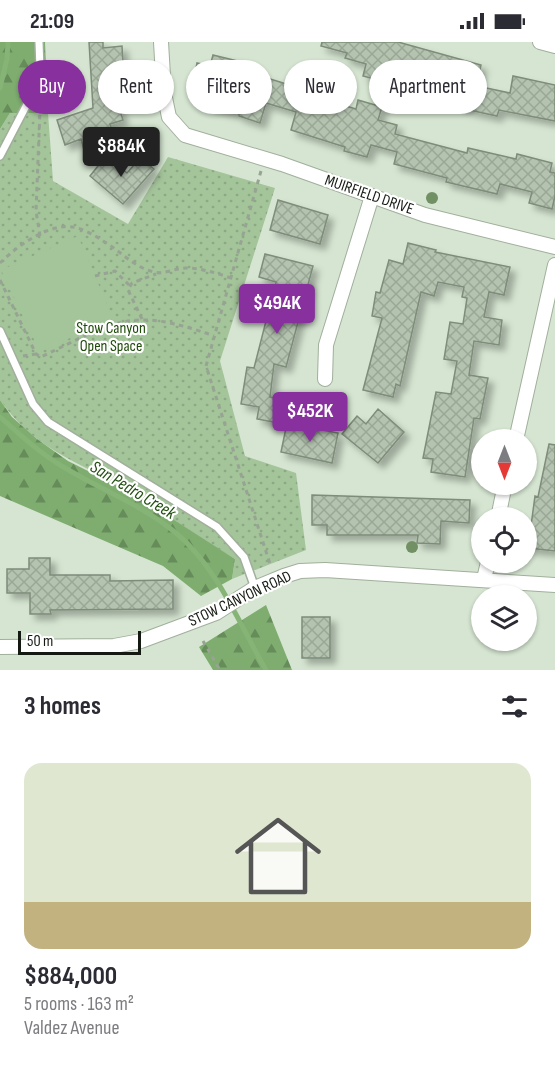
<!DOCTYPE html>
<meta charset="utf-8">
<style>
body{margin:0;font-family:"Sofia Sans Condensed",sans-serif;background:#f7f7f7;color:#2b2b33;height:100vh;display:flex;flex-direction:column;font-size:22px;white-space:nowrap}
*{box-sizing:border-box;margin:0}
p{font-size:20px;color:#7c7c81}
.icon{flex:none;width:33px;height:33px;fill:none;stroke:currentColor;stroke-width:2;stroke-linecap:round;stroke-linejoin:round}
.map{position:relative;height:628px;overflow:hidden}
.sheet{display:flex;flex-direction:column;background:#fff;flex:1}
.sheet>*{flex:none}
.guide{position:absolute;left:18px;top:18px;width:519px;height:54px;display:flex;gap:12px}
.needle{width:39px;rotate:180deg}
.controls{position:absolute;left:471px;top:387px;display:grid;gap:12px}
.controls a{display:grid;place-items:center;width:66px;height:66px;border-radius:50%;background:#fff;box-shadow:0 2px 4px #0004;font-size:30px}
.scale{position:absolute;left:18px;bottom:15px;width:123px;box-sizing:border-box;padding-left:6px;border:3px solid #141912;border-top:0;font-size:16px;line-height:21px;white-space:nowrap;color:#141912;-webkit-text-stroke:4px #fff;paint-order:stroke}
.price{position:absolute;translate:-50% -51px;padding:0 14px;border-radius:6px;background:#87309e;color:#fff;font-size:20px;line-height:39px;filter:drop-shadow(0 2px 3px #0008)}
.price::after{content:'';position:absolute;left:50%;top:36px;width:18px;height:14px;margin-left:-9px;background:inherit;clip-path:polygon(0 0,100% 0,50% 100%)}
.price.on{background:#222;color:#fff}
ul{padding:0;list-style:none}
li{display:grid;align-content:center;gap:12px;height:318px;padding:0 24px}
li span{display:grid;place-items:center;height:186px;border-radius:18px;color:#555}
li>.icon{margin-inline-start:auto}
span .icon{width:108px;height:108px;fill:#fffc;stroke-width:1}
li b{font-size:26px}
h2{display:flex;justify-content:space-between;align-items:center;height:72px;padding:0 24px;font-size:26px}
.tag{padding:0 21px;border-radius:27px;background:#fff;box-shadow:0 2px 4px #0004;font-size:21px;line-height:54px}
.tag.on{background:#87309e;color:#fff}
.status{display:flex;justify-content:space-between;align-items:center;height:42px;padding:0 30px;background:#fff;direction:ltr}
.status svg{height:16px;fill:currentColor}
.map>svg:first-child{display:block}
</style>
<div class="status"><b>21:09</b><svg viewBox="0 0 49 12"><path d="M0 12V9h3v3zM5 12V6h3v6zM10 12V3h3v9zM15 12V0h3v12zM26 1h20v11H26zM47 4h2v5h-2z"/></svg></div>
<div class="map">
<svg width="555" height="628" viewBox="0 0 555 628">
<defs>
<pattern id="green-dots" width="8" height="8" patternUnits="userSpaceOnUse" patternTransform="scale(1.5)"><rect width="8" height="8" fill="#a4c49a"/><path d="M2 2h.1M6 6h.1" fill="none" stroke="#8ca884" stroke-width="1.8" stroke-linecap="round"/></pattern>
<pattern id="forest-firs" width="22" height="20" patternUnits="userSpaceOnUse" patternTransform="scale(1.5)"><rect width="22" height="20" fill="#7ead6f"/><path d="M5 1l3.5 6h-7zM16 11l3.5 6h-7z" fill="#668c5a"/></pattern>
<pattern id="building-cross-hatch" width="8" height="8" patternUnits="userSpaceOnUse" patternTransform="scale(1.5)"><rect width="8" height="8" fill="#b4c3b0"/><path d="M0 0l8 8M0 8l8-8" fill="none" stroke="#9aa796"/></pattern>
<filter id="shadow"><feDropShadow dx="5.5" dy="5.5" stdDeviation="3" flood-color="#0004"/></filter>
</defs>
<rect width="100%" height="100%" fill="#d5e5d1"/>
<path fill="url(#green-dots)" d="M10,71H48L53,139L128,182L168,115L275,146L220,319L245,414L296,431L306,508L232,537L235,517C200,496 168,474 134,452C83,420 38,412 0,358V87Z"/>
<path fill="url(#forest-firs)" d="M0,0H45L48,71H10L0,87Z
M0,358L12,375L37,397L68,419L132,451L235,517L232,537L201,554L163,524L0,454Z
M266,563L292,628H213L199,605Z"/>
<path fill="#a4c49a" d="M78,194L113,276L40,310L1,228Z"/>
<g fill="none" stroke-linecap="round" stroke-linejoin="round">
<path stroke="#85b476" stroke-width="5" d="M0,46L7,17L8,0
M0,375C20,393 41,412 65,426C102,448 142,463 176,491C218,526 239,582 266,628"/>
</g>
<path fill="url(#building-cross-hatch)" stroke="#7e8c7a" stroke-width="1.5" filter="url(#shadow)" d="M89,0H103V6L122,4L125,52L115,53L123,78L110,82L117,102L85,112L81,97L65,103L57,78L93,66Z
M322,0H398L481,23L477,44L510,51L513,34L555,43V79L499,68L497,74L460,66L461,62L448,58L450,48L389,31L386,40L363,34L366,22L345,16L347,11L321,4Z
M213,13L242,20L241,28L293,44L292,48L356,67L358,58L382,65L378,78L397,83L395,92L467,111L468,106L516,117L517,112L552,121L550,130L555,131V154L552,167L529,161L532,150L500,142L497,152L446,140L447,136L394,122L397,110L371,103L367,115L344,109L345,105L291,88L296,70L266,61L260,81L239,74V72L208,64L212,50L192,46L197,21L210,24Z
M106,114L127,131L140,116L154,127L123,162L90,134Z
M278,158L328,173L320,202L270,188Z
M408,201L436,208L435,210L510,225L504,253L489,250L484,275L502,278L499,303L474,299L469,333L488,336L480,377L474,376L465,435L431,430L433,417L423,416L436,350L451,352L457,319L444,317L450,280L463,282L467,256L462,255L464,245L438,240L434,254L421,250L400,344L396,342L393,355L363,348L382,276L372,274L376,250L380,251L389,218L403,222Z
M265,212L313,224L286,325L274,322L270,355L288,357L284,382L257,377L259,365L241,362L247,325L254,326L276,240L259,235Z
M378,367L404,390L378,421L342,392L357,374L366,382Z
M287,381L338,391L332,421L281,410Z
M549,402L555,403V509L528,506L535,454L538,455Z
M312,453L470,458L469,481L441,479L440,502L417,501L418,493H327V483H312Z
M29,516H50V533H110V539L173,538V567L50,568L51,572H30V551H7V527H29Z
M302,575H330V616H302Z"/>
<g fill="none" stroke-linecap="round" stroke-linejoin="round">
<defs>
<path id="lane" d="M0,114L26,64L41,54L39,0
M0,289L33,362L48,380L217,485L244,515L255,546"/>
<path id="street" d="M161,0L164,51L169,75L185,93L282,122L425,173L555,205
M540,0L555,4
M325,337L326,303L372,154
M516,398L555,223
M498,476L505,442
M484,537L488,520
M0,605L114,604L141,599L216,571L255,546L284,534L300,529L325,528L555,543"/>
</defs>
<use href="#lane" stroke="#a1af9c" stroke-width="10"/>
<use href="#street" stroke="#a1af9c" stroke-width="16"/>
<path stroke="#97a393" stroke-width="3" stroke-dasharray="4.5 4.5" stroke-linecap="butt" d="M261,129L206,324L271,525
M40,194L36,169L40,68
M0,221C16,205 48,181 73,185C82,186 96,194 103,199C121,209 133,225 154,230C164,233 175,226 186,226C201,226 216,231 231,236
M95,234L115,229L130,244
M0,238L36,312L41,315C116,279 131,264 214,294
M142,277L128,248L132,241L156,232
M23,314L36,312
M203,599L220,628"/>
<use href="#lane" stroke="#fff" stroke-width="7"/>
<use href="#street" stroke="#fff" stroke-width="14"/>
</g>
<g fill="#719164">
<circle cx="432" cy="156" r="6"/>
<circle cx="412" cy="505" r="6"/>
</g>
<g text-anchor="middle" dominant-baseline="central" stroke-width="4.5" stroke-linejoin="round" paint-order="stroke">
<g font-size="16" fill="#141912" stroke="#fff">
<text transform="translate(369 153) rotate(19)">MUIRFIELD DRIVE</text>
<text transform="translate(240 557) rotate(-25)">STOW CANYON ROAD</text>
</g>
<g font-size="16" fill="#1f4c0b" stroke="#fff">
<text x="111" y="286">Stow Canyon<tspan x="111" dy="18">Open Space</tspan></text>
</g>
<g font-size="18" font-style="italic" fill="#235011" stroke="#fff">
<text transform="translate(133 448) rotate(31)">San Pedro Creek</text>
</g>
</g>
</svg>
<div class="controls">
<a><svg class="needle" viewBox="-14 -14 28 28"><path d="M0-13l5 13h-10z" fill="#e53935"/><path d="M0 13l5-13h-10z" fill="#7c7c81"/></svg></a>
<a><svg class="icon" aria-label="locate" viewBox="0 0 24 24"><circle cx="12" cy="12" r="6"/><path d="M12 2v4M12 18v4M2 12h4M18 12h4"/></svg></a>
<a><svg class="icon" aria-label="layers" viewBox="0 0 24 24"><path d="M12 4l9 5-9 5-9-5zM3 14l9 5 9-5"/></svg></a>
</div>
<div class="scale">50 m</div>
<b class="price on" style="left:121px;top:136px">$884K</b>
<b class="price" style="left:277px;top:293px">$494K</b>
<b class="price" style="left:310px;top:401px">$452K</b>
<div class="guide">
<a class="tag on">Buy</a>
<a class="tag">Rent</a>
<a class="tag">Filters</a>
<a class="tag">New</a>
<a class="tag">Apartment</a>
</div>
</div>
<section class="sheet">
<h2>3 homes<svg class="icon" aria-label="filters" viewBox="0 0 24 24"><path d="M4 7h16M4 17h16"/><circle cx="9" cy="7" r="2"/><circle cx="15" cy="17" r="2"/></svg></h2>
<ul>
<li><span style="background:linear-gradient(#dfe7d0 75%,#c2b280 0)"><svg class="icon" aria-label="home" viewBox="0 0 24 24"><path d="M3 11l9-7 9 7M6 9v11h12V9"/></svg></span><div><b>$884,000</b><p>5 rooms · 163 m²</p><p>Valdez Avenue</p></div></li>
</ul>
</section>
